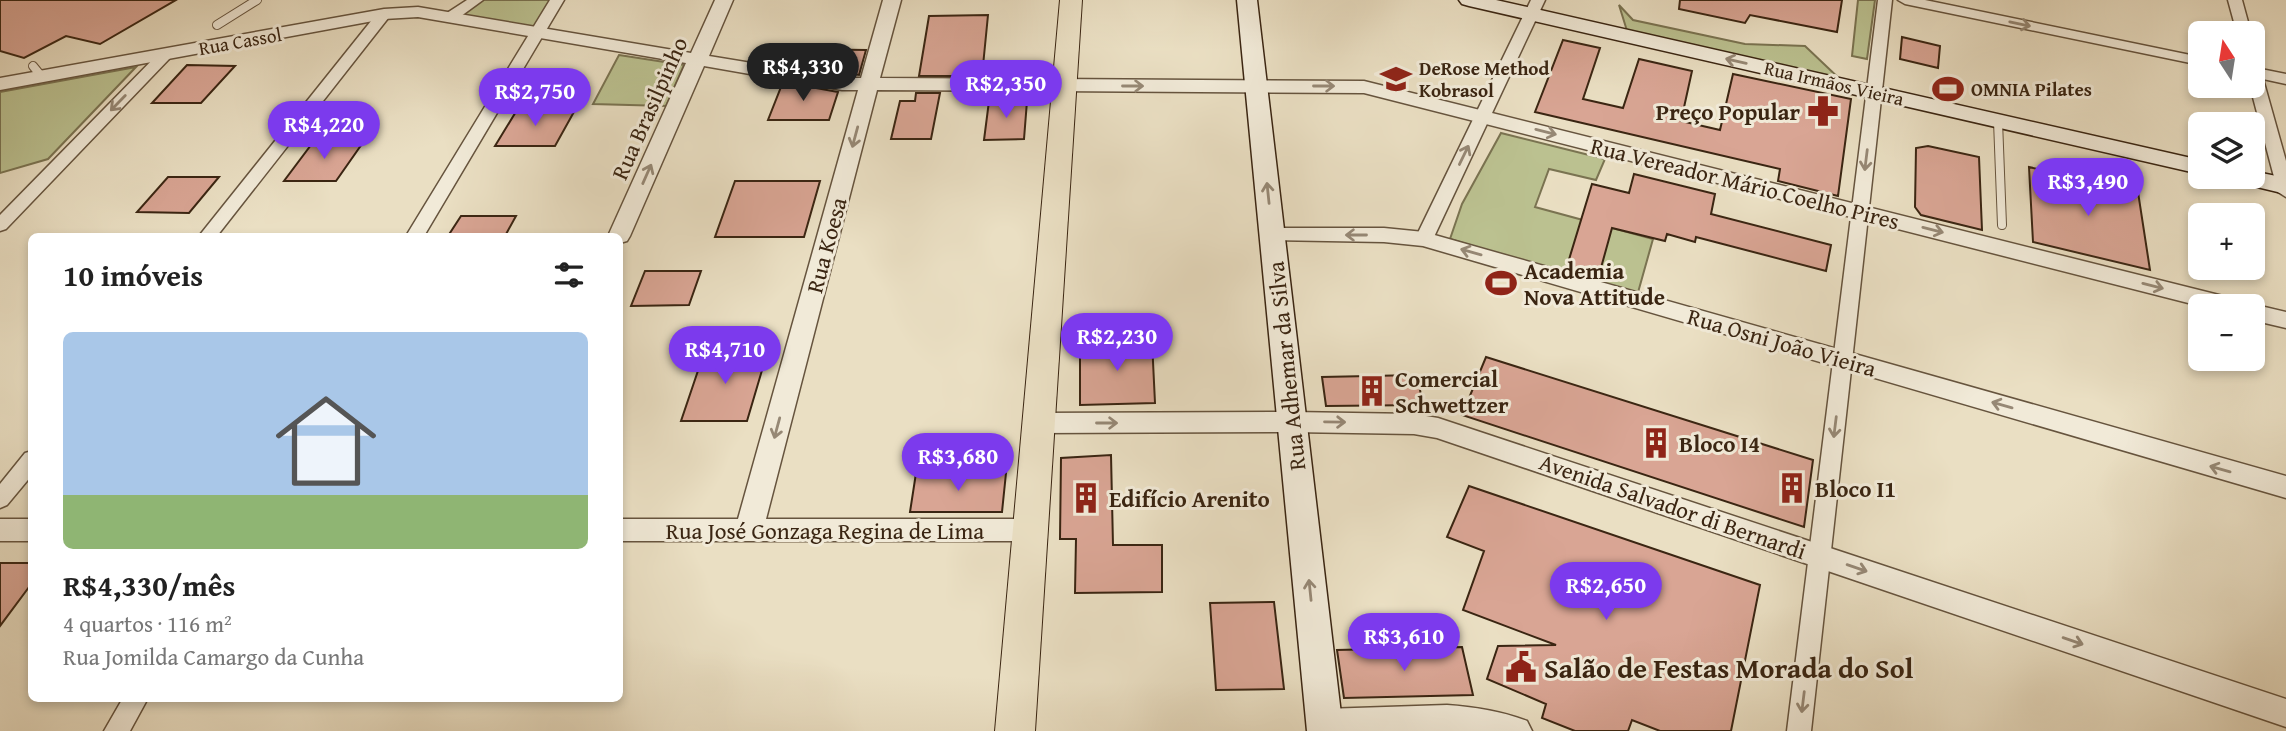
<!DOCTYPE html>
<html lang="pt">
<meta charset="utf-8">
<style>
body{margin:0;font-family:"Gentium Book Plus",serif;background:#f6f6f6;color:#222;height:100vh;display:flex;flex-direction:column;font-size:26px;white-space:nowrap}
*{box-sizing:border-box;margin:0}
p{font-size:23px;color:#767676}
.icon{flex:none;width:38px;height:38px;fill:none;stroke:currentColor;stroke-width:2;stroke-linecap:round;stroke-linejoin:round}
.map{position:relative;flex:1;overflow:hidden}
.drawer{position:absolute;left:28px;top:233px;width:595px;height:469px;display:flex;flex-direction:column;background:#fff;border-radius:10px;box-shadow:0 4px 10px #0003}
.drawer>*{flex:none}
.needle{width:46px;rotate:348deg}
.buttons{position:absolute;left:2188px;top:21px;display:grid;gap:14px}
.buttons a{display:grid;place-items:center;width:77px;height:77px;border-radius:10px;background:#fff;box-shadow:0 4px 10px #0003;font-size:35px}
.price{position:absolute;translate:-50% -60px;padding:0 16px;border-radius:24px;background:#7c3aed;color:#fff;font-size:23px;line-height:46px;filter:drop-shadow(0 2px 4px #0008)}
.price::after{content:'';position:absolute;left:50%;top:42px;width:21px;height:16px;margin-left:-10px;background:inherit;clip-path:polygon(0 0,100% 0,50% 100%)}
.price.selected{background:#222;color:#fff}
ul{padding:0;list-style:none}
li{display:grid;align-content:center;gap:14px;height:371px;padding:0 35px}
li+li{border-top:2px solid #e0e0e0}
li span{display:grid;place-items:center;height:217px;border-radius:10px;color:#555}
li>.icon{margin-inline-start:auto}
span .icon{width:126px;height:126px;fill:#fffc;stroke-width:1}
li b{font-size:30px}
h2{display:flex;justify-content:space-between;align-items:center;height:84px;padding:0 35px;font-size:30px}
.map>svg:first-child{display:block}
</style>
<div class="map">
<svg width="2286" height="731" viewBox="0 0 2286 731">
<rect width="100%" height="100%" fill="#eadfc3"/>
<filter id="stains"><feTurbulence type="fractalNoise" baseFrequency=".00286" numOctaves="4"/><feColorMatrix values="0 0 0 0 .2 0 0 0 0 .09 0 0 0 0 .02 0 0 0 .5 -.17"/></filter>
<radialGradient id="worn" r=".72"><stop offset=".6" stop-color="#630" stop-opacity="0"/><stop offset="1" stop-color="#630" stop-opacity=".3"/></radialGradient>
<path fill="#bbc190" stroke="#7a7351" stroke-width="2" d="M482,0H551L534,27L461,15Z
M1858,0H1875L1867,59L1852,56Z
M1619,5L1633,20L1745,44L1805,46L1844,83L1628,34Z
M619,55L684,65L666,106L593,104Z
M136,67L48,159L0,173V92Z
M1501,133L1605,159L1596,180L1549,169L1535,207L1653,239L1637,296L1450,239L1462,204Z"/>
<path fill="#d9a594" stroke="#3a2512" stroke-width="2" d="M0,0H176L100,44L66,36L24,58L0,51Z
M1680,0H1842L1837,32L1750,15L1745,23L1679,9Z
M988,15L982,76H919L929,16Z
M1902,37L1940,46L1938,68L1900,59Z
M1563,40L1600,48L1583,99L1623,108L1639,59L1692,71L1681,121L1720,130L1733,74L1851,99L1838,196L1778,181L1780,169L1535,112Z
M796,49L866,50L859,75L844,73L842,75L789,67Z
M187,65L235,66L201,103H152Z
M783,82L838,92L829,120H768Z
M916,93H940L931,139H891L900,101H915Z
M989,101H1027L1024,139L984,140Z
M517,110H575L555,146H495Z
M314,141H364L336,181H284Z
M1928,146L1979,157L1982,230L1921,215L1915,207L1916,148Z
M2029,167L2138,192L2150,270L2033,242Z
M1634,174L1715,194L1711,214L1831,245L1826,271L1696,237L1695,242L1667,234L1665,241L1612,228L1599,275L1567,266L1592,184L1629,193Z
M168,177H219L189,213L137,212Z
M735,181H820L804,237H715Z
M461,216H516L505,236H448Z
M645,271H701L689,305L631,306Z
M1152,341L1155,403L1080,405V344Z
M705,350H768L747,421H681Z
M1486,357L1813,460L1804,527L1462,415Z
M1417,375L1423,405L1326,406L1322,377Z
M1111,455L1113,545H1162V592L1075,593L1076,539H1060L1061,458Z
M916,473H1006L1002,512H910Z
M1469,486L1760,585L1731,731H1660L1632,720L1628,731H1575L1542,718L1546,704L1487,679L1498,646L1556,645L1463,610L1484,551L1447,537Z
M0,563H32V583L0,626Z
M1274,602L1284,689L1216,690L1210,603Z
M1462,647L1473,695L1344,698L1337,650Z"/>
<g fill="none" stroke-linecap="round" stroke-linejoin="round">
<defs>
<path id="service" d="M217,25L257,0
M33,66L42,77
M1998,121L2002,225"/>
<path id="minor" d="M467,0H483L457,19H447V13Z
M550,0H564L424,236H406Z
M1531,0H1545L1433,239L1430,243H1418L1415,239Z
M1878,0H1892L1811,731H1787Z
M1898,0H1925L2200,57V65L1905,4Z
M2228,0H2242L2251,33H2237Z
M384,10L391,14L389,17L217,236H199L379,11Z
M166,50L171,51L173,54L171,57L6,229L0,231V215L161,51Z
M2252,60L2257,61L2261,69L2286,74V84L2263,79L2286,161V197L2278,192L2250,86Z
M32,451V475L7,505L0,508V484L25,453Z
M123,698H148L130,731H104Z"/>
<path id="tertiary" d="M715,0H733L709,56L842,78H861L883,0H901L880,78L1364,81L2231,298L2239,300L2243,306H2200L1364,93L877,90L766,519H1031L1041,522L1045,530L1041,538L1031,541H620V519H738L858,90H842L704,66L630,236L627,241L620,243V236H608L686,63L418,17L384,19L0,90V78L384,9L418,7L691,53Z
M1272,228H1384L1424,232L2286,476V498L1423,246L1384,242L1264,240L1261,235L1264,230Z
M2252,304L2286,312V328L2252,320V306H2244Z
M1292,412L1414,414L1438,418L2286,699V727L1437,438L1414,434L1292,432L1039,433L1030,430L1026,423L1030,416L1039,413Z
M0,519H32V541H0Z
M1447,705C1475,707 1501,711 1527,721L1532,731H1312L1308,723L1313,713L1324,709Z"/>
<path id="secondary" d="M1237,0H1257L1343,731H1307Z
M1459,0H1496L2200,160V174L1469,6L1462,4Z
M2252,171L2286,178V194L2236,182L2232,177H2252Z"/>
<path id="primary" d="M1060,0H1082L1035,731H995Z"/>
</defs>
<use href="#service" stroke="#66543e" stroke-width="10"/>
<use href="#minor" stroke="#66543e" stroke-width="3"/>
<use href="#tertiary" stroke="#66543e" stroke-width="3"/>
<use href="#secondary" stroke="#3a2512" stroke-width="3"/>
<use href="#primary" stroke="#3a2512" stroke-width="2"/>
<use href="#service" stroke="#f1ead8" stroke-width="8"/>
<use href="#minor" fill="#f1ead8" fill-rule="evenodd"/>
<use href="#tertiary" fill="#f1ead8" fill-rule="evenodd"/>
<use href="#secondary" fill="#f1ead8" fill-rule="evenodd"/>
<use href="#primary" fill="#eadfc3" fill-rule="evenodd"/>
</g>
<defs><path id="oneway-shaft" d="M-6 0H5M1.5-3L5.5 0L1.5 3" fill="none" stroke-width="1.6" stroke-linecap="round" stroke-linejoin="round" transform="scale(1.75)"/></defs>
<g stroke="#968875">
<use href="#oneway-shaft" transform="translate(2020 24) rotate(12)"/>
<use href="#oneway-shaft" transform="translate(1736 61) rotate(-167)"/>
<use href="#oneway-shaft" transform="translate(1133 86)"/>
<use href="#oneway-shaft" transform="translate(1324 86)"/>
<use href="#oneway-shaft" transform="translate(118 103) rotate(134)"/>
<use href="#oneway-shaft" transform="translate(1546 132) rotate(14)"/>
<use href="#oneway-shaft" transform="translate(855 137) rotate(105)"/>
<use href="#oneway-shaft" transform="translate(1464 155) rotate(-64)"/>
<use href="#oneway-shaft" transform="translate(1866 160) rotate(97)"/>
<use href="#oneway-shaft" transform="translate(647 174) rotate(-66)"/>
<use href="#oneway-shaft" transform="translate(1268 193) rotate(-96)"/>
<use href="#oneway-shaft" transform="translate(1933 230) rotate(14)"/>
<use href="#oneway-shaft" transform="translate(1356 235) rotate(180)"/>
<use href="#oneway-shaft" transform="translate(1471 252) rotate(-164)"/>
<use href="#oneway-shaft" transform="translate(2153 286) rotate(14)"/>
<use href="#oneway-shaft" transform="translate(2002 405) rotate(-164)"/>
<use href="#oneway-shaft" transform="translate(1335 422) rotate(1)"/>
<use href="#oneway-shaft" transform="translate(1107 423)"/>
<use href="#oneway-shaft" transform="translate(1835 427) rotate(97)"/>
<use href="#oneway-shaft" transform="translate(777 428) rotate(105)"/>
<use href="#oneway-shaft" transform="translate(2220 469) rotate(-164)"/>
<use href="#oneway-shaft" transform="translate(1857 568) rotate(19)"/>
<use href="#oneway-shaft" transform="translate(1310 590) rotate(-96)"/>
<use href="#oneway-shaft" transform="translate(2073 641) rotate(19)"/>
<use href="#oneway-shaft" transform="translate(1803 702) rotate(97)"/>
</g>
<defs>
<symbol id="university-bare" viewBox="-9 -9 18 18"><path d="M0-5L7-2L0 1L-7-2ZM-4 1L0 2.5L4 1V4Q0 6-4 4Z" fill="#8f2418" stroke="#f1ead8" stroke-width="2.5" paint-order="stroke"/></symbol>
<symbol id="stadium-bare" viewBox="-9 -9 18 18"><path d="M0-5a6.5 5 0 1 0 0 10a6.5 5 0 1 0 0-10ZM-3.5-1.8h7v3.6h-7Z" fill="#8f2418" stroke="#f1ead8" stroke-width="2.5" paint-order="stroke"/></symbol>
<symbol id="pharmacy-bare" viewBox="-9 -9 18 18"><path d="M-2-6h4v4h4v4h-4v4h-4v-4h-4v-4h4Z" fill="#8f2418" stroke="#f1ead8" stroke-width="2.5" paint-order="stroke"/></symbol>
<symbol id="building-bare" viewBox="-9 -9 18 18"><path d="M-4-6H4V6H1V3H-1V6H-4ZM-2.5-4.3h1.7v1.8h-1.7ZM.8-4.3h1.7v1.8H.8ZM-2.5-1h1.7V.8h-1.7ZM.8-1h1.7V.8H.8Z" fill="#8f2418" stroke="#f1ead8" stroke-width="2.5" paint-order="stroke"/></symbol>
<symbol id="civic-bare" viewBox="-9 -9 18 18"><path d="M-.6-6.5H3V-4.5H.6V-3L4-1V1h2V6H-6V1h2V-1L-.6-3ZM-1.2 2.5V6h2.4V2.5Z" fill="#8f2418" stroke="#f1ead8" stroke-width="2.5" paint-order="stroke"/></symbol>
</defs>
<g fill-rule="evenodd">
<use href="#university-bare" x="1374" y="57" width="44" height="44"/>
<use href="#stadium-bare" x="1926" y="67" width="44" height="44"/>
<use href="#pharmacy-bare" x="1801" y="89" width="44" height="44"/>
<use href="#stadium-bare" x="1479" y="261" width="44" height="44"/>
<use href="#building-bare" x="1350" y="369" width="44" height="44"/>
<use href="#building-bare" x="1634" y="421" width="44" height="44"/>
<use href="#building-bare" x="1770" y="466" width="44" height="44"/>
<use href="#building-bare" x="1064" y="476" width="44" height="44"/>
<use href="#civic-bare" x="1499" y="645" width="44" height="44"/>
</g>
<g text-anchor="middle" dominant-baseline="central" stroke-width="6" stroke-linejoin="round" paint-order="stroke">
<g font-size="19" fill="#3a2512" stroke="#f1ead8">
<text transform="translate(240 41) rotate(-10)">Rua Cassol</text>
<text transform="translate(1834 83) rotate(13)">Rua Irmãos Vieira</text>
</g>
<g font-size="19" font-weight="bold" fill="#3a2512" stroke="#f1ead8" text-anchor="start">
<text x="1419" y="68">DeRose Method<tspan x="1419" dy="22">Kobrasol</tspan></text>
<text x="1971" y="89">OMNIA Pilates</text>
</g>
<g font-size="23" fill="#3a2512" stroke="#f1ead8">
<text transform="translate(649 108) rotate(-66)">Rua Brasilpinho</text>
<text transform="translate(1745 183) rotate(14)">Rua Vereador Mário Coelho Pires</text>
<text transform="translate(826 245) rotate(-75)">Rua Koesa</text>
<text transform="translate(1782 342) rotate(16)">Rua Osni João Vieira</text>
<text transform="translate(1286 366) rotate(-96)">Rua Adhemar da Silva</text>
<text transform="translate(1673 506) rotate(19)">Avenida Salvador di Bernardi</text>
<text x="825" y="530">Rua José Gonzaga Regina de Lima</text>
</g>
<g font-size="23" font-weight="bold" fill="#3a2512" stroke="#f1ead8" text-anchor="start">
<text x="1800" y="111" text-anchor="end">Preço Popular</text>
<text x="1524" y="270">Academia<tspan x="1524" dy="26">Nova Attitude</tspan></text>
<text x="1395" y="378">Comercial<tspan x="1395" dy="26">Schwettzer</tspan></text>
<text x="1679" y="443">Bloco I4</text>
<text x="1815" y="488">Bloco I1</text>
<text x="1109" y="498">Edifício Arenito</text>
</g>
<g font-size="28" font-weight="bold" fill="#3a2512" stroke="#f1ead8" text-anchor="start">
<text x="1544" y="667">Salão de Festas Morada do Sol</text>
</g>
</g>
<rect width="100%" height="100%" filter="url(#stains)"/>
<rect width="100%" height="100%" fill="url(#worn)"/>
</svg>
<div class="buttons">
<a><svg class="needle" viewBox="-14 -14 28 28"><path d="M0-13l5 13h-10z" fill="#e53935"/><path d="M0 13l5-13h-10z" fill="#767676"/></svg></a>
<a><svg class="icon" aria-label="layers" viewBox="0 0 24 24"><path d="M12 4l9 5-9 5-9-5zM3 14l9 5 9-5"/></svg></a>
<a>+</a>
<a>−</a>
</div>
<b class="price selected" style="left:803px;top:103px">R$4,330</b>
<b class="price" style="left:1006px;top:120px">R$2,350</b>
<b class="price" style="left:535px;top:128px">R$2,750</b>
<b class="price" style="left:324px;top:161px">R$4,220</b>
<b class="price" style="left:2088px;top:218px">R$3,490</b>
<b class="price" style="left:1117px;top:373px">R$2,230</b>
<b class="price" style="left:725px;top:386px">R$4,710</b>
<b class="price" style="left:958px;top:493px">R$3,680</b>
<b class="price" style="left:1606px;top:622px">R$2,650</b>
<b class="price" style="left:1404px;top:673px">R$3,610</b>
<section class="drawer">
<h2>10 imóveis<svg class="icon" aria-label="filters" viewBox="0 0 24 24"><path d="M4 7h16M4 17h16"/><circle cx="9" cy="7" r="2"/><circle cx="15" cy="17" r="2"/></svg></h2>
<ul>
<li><span style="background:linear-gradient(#a9c7e8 75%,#8fb573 0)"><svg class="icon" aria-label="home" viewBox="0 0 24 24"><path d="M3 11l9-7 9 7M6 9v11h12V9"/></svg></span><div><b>R$4,330/mês</b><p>4 quartos · 116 m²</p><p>Rua Jomilda Camargo da Cunha</p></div></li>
</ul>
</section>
</div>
